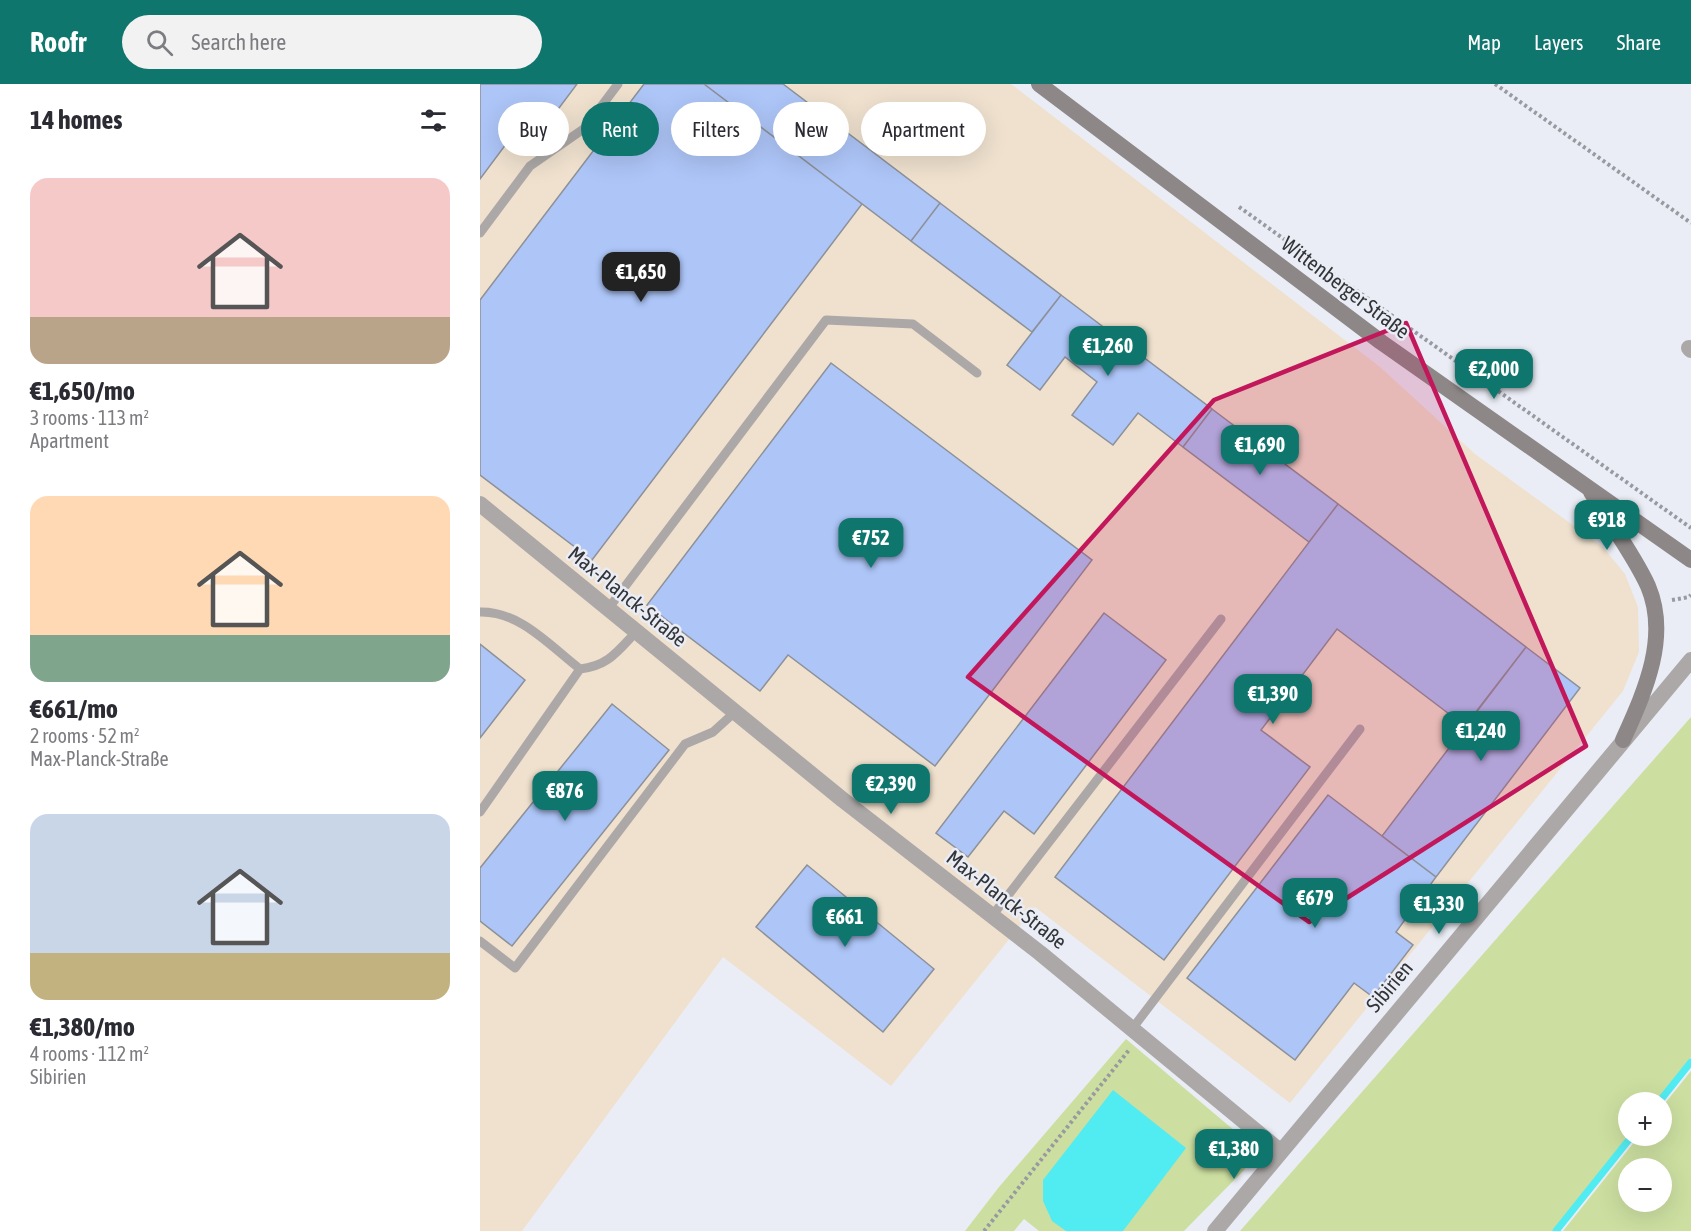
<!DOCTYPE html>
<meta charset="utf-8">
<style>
body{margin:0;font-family:"Asap Condensed",sans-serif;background:#f2f2f3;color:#2b2b33;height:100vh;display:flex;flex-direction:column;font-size:22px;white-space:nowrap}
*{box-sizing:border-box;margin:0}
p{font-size:20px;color:#7c7c81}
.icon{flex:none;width:33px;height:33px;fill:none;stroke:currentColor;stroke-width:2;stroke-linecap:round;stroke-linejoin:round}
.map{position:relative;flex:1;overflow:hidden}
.panel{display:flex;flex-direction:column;background:#fff;width:480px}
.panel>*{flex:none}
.banner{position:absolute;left:18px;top:18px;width:570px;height:54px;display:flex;gap:12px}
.fabs{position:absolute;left:1138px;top:1008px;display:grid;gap:12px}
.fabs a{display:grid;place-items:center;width:54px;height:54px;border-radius:50%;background:#fff;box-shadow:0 6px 24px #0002;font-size:30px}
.price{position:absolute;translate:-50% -51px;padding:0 14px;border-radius:12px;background:#0f766e;color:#fff;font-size:20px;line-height:39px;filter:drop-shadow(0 2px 3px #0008)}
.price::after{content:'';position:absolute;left:50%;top:36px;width:18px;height:14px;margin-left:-9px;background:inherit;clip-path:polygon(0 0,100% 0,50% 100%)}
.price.on{background:#222;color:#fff}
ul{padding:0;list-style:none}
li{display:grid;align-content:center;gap:12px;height:318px;padding:0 30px}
li span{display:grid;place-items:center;height:186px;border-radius:18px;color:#555}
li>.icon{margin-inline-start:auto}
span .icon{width:108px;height:108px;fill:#fffc;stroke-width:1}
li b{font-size:26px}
h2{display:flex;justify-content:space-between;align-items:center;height:72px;padding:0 30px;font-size:26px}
.pill{padding:0 21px;border-radius:27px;background:#fff;box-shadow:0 6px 24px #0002;font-size:21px;line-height:54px}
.pill.on{background:#0f766e;color:#fff}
header{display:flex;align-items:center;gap:36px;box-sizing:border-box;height:84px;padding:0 30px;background:#0f766e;color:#fff}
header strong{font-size:28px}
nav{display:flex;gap:33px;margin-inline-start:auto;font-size:21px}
.search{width:420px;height:54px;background:#f2f2f3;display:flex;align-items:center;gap:15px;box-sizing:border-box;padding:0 21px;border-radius:33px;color:#7c7c81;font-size:22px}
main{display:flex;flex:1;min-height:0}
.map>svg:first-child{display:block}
</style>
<header>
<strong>Roofr</strong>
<div class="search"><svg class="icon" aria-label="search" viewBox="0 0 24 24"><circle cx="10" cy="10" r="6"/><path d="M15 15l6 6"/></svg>Search here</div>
<nav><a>Map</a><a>Layers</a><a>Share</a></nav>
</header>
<main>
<section class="panel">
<h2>14 homes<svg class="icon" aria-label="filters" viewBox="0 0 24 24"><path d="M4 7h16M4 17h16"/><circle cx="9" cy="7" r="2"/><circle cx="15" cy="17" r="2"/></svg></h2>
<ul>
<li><span style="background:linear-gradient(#f6c9c9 75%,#b9a48a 0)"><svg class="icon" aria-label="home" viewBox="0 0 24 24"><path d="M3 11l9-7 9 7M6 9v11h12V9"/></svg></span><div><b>€1,650/mo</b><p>3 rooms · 113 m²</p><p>Apartment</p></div></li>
<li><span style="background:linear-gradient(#ffd9b3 75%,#7fa58c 0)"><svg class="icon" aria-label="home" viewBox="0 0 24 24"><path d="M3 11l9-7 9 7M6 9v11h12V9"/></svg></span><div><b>€661/mo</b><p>2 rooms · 52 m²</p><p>Max-Planck-Straße</p></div></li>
<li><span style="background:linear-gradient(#c9d6e8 75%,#c2b280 0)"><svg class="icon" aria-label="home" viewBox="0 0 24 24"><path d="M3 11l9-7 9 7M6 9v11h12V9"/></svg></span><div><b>€1,380/mo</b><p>4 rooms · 112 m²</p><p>Sibirien</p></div></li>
</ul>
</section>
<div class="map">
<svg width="1211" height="1147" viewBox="0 0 1211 1147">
<rect width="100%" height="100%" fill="#eaedf5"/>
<path fill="#efe1ce" d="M0,0H531L900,283L995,370L1123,463L1145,490L1158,523L1159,568L1143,607L810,1019L555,823L411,1002L243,873L42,1147H0Z"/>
<path fill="#ccdfa0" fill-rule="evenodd" d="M1211,633V973L1175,1018H1149V1051L1072,1147H760Z
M646,955L755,1047L765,1085L704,1147H559L544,1135L534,1147H485L519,1103Z
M1211,987V1147H1083L1159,1052H1182V1023ZM1182,1084V1118H1149V1084Z"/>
<path fill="#51ebf2" d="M633,1006L706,1064L643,1147H586L572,1137L563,1117V1096Z"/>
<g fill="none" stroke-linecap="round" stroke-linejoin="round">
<path stroke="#51ebf2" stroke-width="7" d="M1179,1018L1211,978
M1076,1147L1152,1052"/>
</g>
<path fill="#adc5f7" stroke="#8d9097" stroke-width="1.5" d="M0,0H97L58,52L41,40L0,95Z
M164,0H224L382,120L112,476L0,391V216Z
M224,0H303L460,119L431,157Z
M460,119L581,211L552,248L431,157Z
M581,211L732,325L703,363L658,329L633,361L592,331L617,298L585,273L560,306L527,281Z
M351,279L612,476L455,682L308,571L280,607L167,521Z
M732,325L858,420L829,458L703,363Z
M858,420L1046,563L985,642L857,545L781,646L830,683L684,876L575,793Z
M624,529L686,576L554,750L524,727L488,773L456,749Z
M0,560L45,596L0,654Z
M1046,563L1100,604L956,793L902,752Z
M132,620L189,666L32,862L0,837V784Z
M848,711L956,793L916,848L933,861L893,913L874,899L815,976L707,894Z
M327,781L454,885L403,948L276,843Z"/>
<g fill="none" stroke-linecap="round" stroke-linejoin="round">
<path stroke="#989aa0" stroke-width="4" stroke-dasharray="3 3" stroke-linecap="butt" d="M1015,0L1211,139
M759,123L1211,444
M1192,516L1209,513L1211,511
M504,1147L649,966"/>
<path stroke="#ada8a8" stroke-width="9" d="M0,149L50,82L105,44L138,0
M128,525L346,236L433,240L497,289
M0,528C40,527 70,562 100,585C128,582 137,568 156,548
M0,728L100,585
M512,832L741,535
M0,857L35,884L205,660L233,648L255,628
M652,945L880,645"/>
<path stroke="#ada8a8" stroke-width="16" d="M1209,264L1211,266
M0,420L363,716L560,869L800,1067"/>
<path stroke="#ada8a8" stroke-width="16" d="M735,1147L1211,576"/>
<path stroke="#8d8787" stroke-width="16" d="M559,0L901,258L1211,476
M1111,408C1129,438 1154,471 1168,502C1190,554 1164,609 1143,656"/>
</g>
<path fill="#c2185b" fill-opacity="0.2" stroke="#c2185b" stroke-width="4.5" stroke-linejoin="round" d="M926,239L1106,662L829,838L488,593L734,316Z"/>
<g text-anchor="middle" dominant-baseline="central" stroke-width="5" stroke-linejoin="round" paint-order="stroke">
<g font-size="21" fill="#323437" stroke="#eaedf5">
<text transform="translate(866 203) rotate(37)">Wittenberger Straße</text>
<text transform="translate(148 512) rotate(39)">Max-Planck-Straße</text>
<text transform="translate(527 815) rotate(38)">Max-Planck-Straße</text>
<text transform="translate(909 902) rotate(-50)">Sibirien</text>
</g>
</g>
</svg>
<div class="fabs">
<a>+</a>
<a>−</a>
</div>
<b class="price on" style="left:161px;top:219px">€1,650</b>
<b class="price" style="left:628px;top:293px">€1,260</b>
<b class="price" style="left:1014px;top:316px">€2,000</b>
<b class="price" style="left:780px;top:392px">€1,690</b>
<b class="price" style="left:1127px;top:467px">€918</b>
<b class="price" style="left:391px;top:485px">€752</b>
<b class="price" style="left:793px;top:641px">€1,390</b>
<b class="price" style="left:1001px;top:678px">€1,240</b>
<b class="price" style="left:411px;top:731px">€2,390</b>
<b class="price" style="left:85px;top:738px">€876</b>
<b class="price" style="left:835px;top:845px">€679</b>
<b class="price" style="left:959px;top:851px">€1,330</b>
<b class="price" style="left:365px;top:864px">€661</b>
<b class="price" style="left:754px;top:1096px">€1,380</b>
<div class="banner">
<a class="pill">Buy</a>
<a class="pill on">Rent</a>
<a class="pill">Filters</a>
<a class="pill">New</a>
<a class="pill">Apartment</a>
</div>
</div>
</main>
